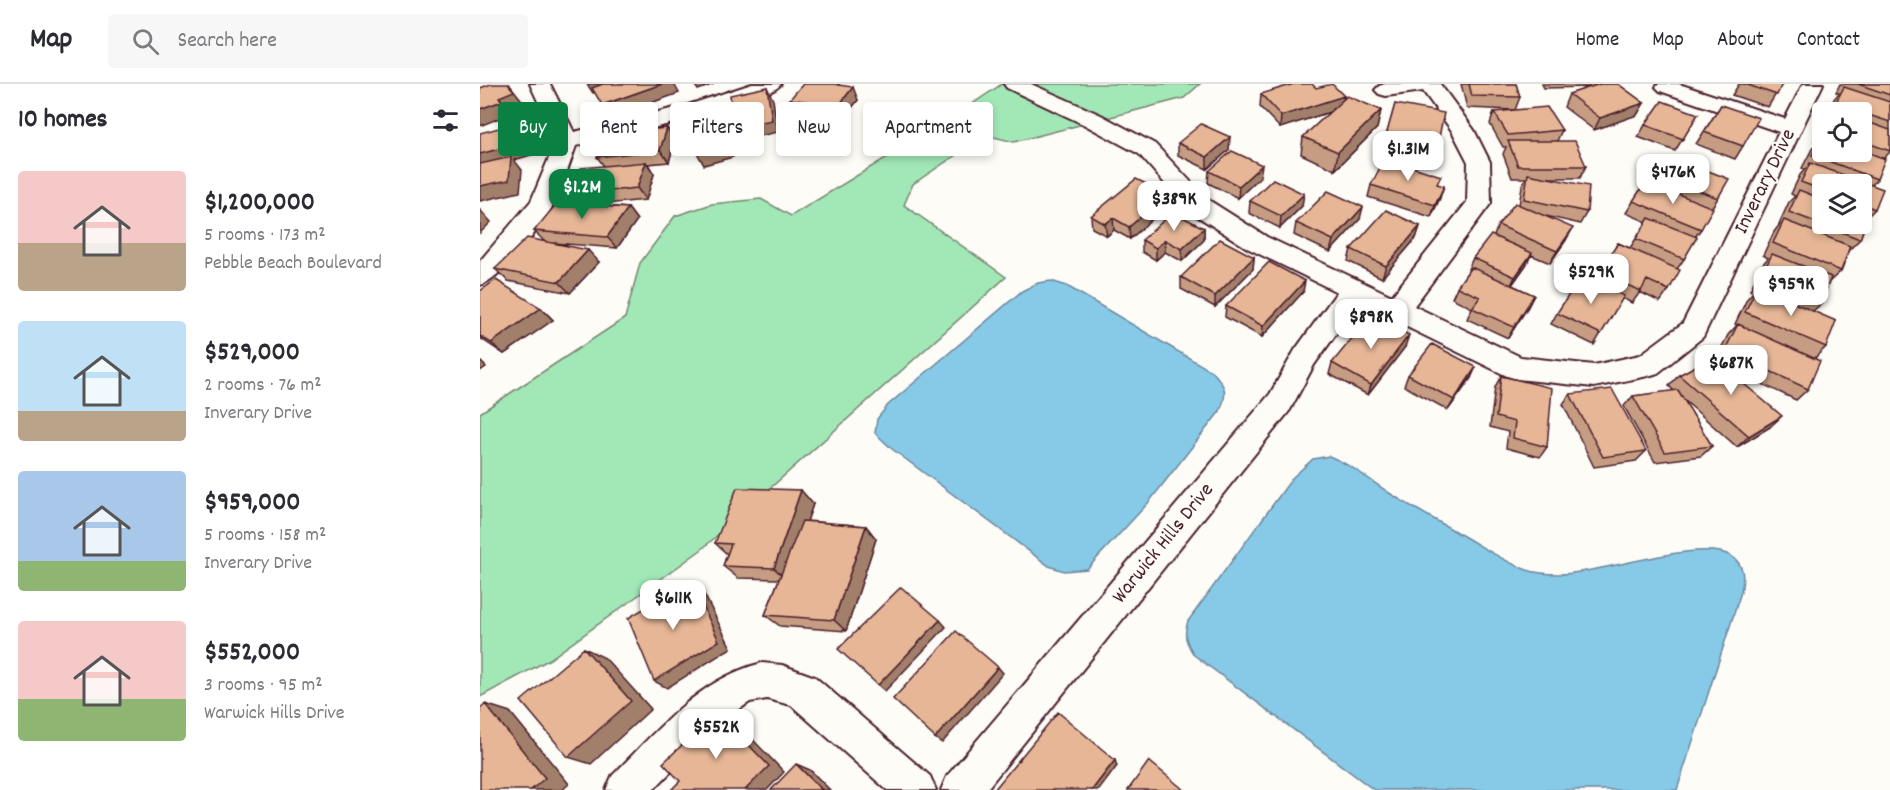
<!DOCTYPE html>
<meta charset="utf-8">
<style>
body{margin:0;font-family:Dekko,sans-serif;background:#f7f7f7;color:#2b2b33;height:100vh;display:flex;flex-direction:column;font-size:22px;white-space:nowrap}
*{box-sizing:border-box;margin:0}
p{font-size:20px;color:#7c7c81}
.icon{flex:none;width:33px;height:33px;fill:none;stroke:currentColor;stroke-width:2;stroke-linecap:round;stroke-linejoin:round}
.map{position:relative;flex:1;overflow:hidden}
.panel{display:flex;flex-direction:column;background:#fff;width:480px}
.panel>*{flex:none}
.hud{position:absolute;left:18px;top:18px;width:570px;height:54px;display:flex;gap:12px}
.buttons{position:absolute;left:1332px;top:18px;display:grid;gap:12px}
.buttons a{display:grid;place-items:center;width:60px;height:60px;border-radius:6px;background:#fff;box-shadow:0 3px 9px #0003;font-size:30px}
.price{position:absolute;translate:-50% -51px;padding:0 14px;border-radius:12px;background:#fff;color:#222;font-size:20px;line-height:39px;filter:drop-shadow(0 2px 3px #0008)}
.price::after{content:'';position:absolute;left:50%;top:36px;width:18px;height:14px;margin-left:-9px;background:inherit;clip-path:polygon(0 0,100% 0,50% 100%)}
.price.on{background:#0b8043;color:#fff}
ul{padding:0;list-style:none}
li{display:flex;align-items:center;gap:18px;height:150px;padding:0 18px}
li span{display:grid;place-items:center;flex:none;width:168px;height:120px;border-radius:6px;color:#555}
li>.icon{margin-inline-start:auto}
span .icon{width:72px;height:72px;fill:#fffc;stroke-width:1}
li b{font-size:26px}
h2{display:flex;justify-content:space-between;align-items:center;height:72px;padding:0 18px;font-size:26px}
.chip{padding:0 21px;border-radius:6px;background:#fff;box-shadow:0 3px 9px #0003;font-size:21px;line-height:54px}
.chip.on{background:#0b8043;color:#fff}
header{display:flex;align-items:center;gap:36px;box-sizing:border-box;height:84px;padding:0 30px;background:#fff;border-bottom:2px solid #e1e1e2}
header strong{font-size:28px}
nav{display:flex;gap:33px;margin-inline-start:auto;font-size:21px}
.search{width:420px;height:54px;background:#f7f7f7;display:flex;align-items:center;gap:15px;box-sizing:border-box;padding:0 21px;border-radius:6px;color:#7c7c81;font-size:22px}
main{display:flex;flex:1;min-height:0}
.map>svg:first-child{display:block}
</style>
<header>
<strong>Map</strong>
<div class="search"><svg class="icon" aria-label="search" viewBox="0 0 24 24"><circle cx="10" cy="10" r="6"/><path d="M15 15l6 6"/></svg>Search here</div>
<nav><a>Home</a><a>Map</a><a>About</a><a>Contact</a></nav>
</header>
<main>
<section class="panel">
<h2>10 homes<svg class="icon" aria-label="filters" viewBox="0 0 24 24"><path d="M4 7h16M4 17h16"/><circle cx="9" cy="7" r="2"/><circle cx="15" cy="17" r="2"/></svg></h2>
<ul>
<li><span style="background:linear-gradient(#f6c9c9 60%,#b9a48a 0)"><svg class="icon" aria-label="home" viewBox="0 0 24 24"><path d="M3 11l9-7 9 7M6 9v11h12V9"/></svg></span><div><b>$1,200,000</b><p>5 rooms · 173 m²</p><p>Pebble Beach Boulevard</p></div></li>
<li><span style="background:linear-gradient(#bfe0f5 75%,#b9a48a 0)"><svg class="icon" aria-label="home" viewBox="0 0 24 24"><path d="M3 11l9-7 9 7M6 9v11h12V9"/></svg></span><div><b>$529,000</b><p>2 rooms · 76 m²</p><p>Inverary Drive</p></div></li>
<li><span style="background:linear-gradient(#a9c7e8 75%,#8fb573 0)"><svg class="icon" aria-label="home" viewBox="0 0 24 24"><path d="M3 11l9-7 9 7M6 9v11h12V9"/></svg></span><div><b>$959,000</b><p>5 rooms · 158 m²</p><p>Inverary Drive</p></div></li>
<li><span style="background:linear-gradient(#f6c9c9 65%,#8fb573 0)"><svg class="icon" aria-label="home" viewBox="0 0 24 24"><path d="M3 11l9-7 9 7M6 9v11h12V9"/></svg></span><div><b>$552,000</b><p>3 rooms · 95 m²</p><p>Warwick Hills Drive</p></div></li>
</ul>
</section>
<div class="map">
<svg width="1410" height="706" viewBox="0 0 1410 706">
<rect width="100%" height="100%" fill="#fdfcf7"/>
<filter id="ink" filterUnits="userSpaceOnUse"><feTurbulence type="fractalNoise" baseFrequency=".0167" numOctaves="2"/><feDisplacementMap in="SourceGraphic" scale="12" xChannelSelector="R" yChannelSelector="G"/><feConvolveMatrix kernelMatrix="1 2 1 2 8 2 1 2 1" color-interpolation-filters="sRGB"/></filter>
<g filter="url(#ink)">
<path fill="#a1e8b6" stroke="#768470" stroke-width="1.5" d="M522,0H720L704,14L534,58L506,51L433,100L424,121L526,193L221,466L70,575L0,613V329L145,234L160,179L195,132L232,120L281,115L311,132L468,36Z"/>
<path fill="#86cae7" stroke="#6e869c" stroke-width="1.5" d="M571,197L587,202L733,288C746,303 748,308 740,327L669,418L607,485L584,487L569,482L412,365L395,349L397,335L408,321L542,207L558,199Z
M849,372C874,382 889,396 911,410C933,424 956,436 978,449C1001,462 1023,477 1047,486C1056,489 1069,490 1079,490C1117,491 1220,453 1251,472C1265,481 1264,494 1261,508L1197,706H894L714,571C706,558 703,552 708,537L813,393L833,375Z"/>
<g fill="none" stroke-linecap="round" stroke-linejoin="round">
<defs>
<path id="minor" d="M50,0H70L94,48L208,21L272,0H301C287,21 129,54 96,62C89,81 83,101 74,119C65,139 21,195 0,201V177L51,117L76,57Z
M524,0H551L621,31L675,60L727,115L787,153L912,212L987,118L988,78L972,47L943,7L906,12L899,10L895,6L899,2L905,0H960L994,46L1010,78L1011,119L934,222L1041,273L1114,281L1160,271L1203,239L1299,48L1180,7L1176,3L1179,0H1199L1305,35L1323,0H1343L1223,253L1178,289L1168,292L1114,303L1037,295L1027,292L878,219L834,281L810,326L506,706H461L467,692L790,310L815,266L857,208L769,165L709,127L659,70L605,41L527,4Z
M282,579L302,581L335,593L450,692L456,706H407L311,621L287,615L270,618L240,638L173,706H126L132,692C177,647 218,595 282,579Z"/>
</defs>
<use href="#minor" stroke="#4a1f2b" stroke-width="4"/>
<use href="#minor" fill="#fdfcf7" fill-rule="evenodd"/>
</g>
<path fill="#c69d82" stroke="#4a1f2b" stroke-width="1.5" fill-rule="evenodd" d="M981,0H1036L1040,13L1035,26L987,24Z
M1062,0H1138L1164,19L1157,31L1114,46L1084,23L1089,10L1110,3L1064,4Z
M1259,0H1302L1288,23L1252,11Z
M1360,0H1410V68L1404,74L1397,95L1392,101L1395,125L1388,132L1380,155L1369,166L1361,187L1349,198L1341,220L1333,227L1346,263L1335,274L1328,305L1316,316L1240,280L1290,343L1257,363L1203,315L1232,362L1221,372L1175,378L1144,322L1153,312L1194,307L1189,302L1199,291L1235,276L1248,251L1257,241L1255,240L1267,215L1273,208L1270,206L1282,181L1288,174L1283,171L1294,148L1300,140H1299L1309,118L1315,112L1311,110L1320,91L1325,85L1322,84L1332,65L1337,58L1334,57L1342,40V68H1382V28H1347L1354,15L1359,9L1356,8ZM1342,100H1382V140H1342Z
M367,3L378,16L358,41L331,37L327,29L316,27L310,15Z
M836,4L864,12V15L901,26L897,44L855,86L821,70L823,53L850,28L800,44L780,23L781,10Z
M915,20L958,58L954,71L946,69L943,79L901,71Z
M1241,21L1263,62L1255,75L1216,60Z
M1014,28L1082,46L1077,57L1106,82L1100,94H1066L1107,128L1100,140L1066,132L1086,156L1070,179L1051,171L1046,181L1032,201L1054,211L1028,254L987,235L992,224L972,214L977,203L989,186L988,185L993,174L1014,152L1018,141L1039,121L1042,102L1046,94H1032L1023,70L1026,63H1023L1010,40Z
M1218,30L1195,67L1158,53L1165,41Z
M170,38L174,45L187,44L195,56L189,78L168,80L174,90L166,116L113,121L148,124L157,136L137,164L74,159L119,178L90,209L28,197L15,185L64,157L54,147L98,120L90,111L124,82L117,73Z
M698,59L749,66L727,85L698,71Z
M1205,78L1238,114L1232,123L1221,145L1215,153L1204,175L1197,185L1189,206L1180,218L1160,208L1152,219L1142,214L1114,261L1071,240L1077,229L1114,198L1138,159L1150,164L1167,138L1146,129L1166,97L1188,106Z
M729,87L780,93L758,114L728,99Z
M891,101L960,114L951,133L888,113Z
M687,110V122L650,155L634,146L627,152L612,144L611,132Z
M770,117L822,122L800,144L769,129Z
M880,135L850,168L814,151L816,139Z
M940,142L936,154L902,194L868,177L871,165Z
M724,144V156L702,177L685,168L676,176L662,168V156Z
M774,173L773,185L735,223L701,205V193Z
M0,207L61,224L73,236L24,270L0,254Z
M823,208L782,253L745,233L746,222Z
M925,263L888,311L849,290L852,279Z
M928,291L991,294L968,326L924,302Z
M1021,292L1067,363L1060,373L1026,364L1028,348L1010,343L1015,303Z
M1090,310L1166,367L1156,377L1114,383L1083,320Z
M333,420L327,437L386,442L396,455L366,547L300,542L285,531L299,495L258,494L243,482L247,470L235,459Z"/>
<path fill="#a17f6a" stroke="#4a1f2b" stroke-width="1.5" d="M29,0L44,19L29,25L19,13Z
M107,0H134L113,9Z
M182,0H194L199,9L131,33L122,21Z
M214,0H234L218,6Z
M287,3L293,16L298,48L261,56L254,44Z
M373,3L378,16L358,41L353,29Z
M864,12L862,24L800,44L801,32Z
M22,17L32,29L0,42V25Z
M1164,19L1157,31L1114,46L1120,34Z
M230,21L237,34L253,73L224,81L217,69Z
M901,26L897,44L855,86L858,68Z
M42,38L52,50L55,70L34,76L42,86L40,108L0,117V70Z
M170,38L178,50L167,46Z
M187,44L195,56L189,78L180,66Z
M750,53L749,66L727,85V73Z
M166,78L174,90L166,116L157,104Z
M782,81L780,93L758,114L759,102Z
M964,102L960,114L951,133L955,121Z
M687,110V122L650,155L649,143Z
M824,110L822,122L800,144L801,132Z
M883,123L880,135L850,168L853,156Z
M148,124L157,136L137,164L127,153Z
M0,126L11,138L0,149Z
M633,134L634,146L627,152L625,140Z
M940,142L936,154L902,194L906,182Z
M724,144V156L702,177V165Z
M1093,144L1086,156L1070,179L1077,167Z
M685,156V168L676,176V164Z
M108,166L119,178L90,209L79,198Z
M1052,169L1046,181L1029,205L1035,193Z
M774,173L773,185L735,223V212Z
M825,197L823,208L782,253L783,242Z
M1054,211L1048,223L1028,254L1034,243Z
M61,224L73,236L24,270L11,259Z
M929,251L925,263L888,311L891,301Z
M0,277L6,283L0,287Z
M996,283L991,294L968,326L974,316Z
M1302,332L1290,343L1257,363L1269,352Z
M321,406L333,420L307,496L294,484Z
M386,442L396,455L366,547L354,536Z
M211,497L222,506L251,564L187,604L174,597Z
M460,536L466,543L405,607L398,601Z
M104,564L125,574L171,625L111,680L88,673Z
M518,583L523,589L462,659L455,654Z
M5,620L30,628L89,700L82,706H51Z
M237,628L254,636L304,688L287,706H265Z
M635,676L637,682L619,706H612Z
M316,680L330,686L350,706H342Z"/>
<path fill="#e6b697" stroke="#4a1f2b" stroke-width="1.5" d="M11,0H28L34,7L19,13L22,17L0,25V4Z
M123,0H182L122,21L112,4Z
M323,0H359L358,1L373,3L353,29L325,25L331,18L310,15Z
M814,0H832L836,4L852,0L864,12L801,32L781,10Z
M989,0H1036L1040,13L992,12Z
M1120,0H1138L1164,19L1120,34L1089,10Z
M1265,0H1302L1297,11Z
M1378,0H1410V11Z
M287,3L292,36L254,44L250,11Z
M1364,3L1410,18V38L1355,20Z
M867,12L901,26L858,68L823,53Z
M1182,17L1218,30L1203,55L1165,41Z
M915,20L964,29L958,58L949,57L947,67L904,59Z
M230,21L245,60L217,69L202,29Z
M1241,21L1279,34L1263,62L1224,48Z
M1067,23L1082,46L1028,51L1014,28Z
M1382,36L1410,46V67L1382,57Z
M42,38L45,58L0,70V49Z
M170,38L167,46L187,44L180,66L117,73L128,42Z
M721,40L750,53L727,73L698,59Z
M1341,52L1342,53V68H1382V66L1405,75L1397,95L1332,71Z
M1028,57H1095L1106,82H1038Z
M752,67L782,81L759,102L729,87Z
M31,73L29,96L0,102V80Z
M905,74L961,92L957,100L964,102L955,121L891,101Z
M166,78L157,104L90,111L101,84Z
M1205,78L1249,95L1238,114L1194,97Z
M1330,79L1403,105L1395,125L1382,120V100H1342V106L1321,98Z
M1048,90L1109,102L1107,128L1044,115Z
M656,95L687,110L649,143L633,134L625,140L611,132Z
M793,95L824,110L801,132L770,117Z
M1166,97L1233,124L1221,145L1153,117Z
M1319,106L1342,115V140H1382V130L1388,132L1380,155L1309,128Z
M848,107L883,123L853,156L816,139Z
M77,119L148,124L127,153L54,147Z
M1035,119L1093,144L1077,167L1018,141Z
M906,126L940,142L906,182L871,165Z
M693,128L724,144L702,165L685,156L676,164L662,156Z
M1169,134L1217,153L1204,175L1156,155Z
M1304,136L1370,162L1361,187L1293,159Z
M1011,151L1052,169L1035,193L993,174Z
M47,154L108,166L79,198L15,185Z
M740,155L774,173L735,212L701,193Z
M1138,159L1200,186L1189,206L1167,196L1161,207L1119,189Z
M1292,170L1351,193L1341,220L1280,195Z
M789,178L825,197L783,242L746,222Z
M991,183L1054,211L1034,243L992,224L1000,213L977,203Z
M1101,192L1144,212L1121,250L1077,229Z
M16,196L61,224L11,259L0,252V207Z
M1277,203L1356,237L1346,263L1265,228Z
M891,231L929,251L891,301L852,279Z
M1258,240L1340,277L1328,305L1245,266Z
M952,260L996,283L974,316L928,291Z
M1232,273L1302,332L1269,352L1199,291Z
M1021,292L1072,304L1067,363L1033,354L1035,338L1016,333Z
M1132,305L1166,367L1123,373L1090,310Z
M1198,306L1232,362L1185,368L1153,312Z
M257,404L321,406L294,484L243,482L251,460L235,459Z
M322,437L386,442L354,536L285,531Z
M211,497L239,557L174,597L148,534Z
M421,503L460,536L398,601L358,565Z
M476,547L518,583L455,654L413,615Z
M104,564L151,617L88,673L41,617Z
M5,620L65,694L51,706H0V624Z
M237,628L289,682L265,706H191L200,697L183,679Z
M578,628L635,676L612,706H514Z
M669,677L704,706H648Z
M316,680L342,706H291Z"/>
</g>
<g text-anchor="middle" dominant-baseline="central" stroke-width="4.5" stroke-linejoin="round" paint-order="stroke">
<g font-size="21" fill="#4a1f2b" stroke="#fdfcf7">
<text transform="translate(1286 98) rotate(-64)">Inverary Drive</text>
<text transform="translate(684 460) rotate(-51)">Warwick Hills Drive</text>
</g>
</g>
</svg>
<div class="buttons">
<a><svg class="icon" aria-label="locate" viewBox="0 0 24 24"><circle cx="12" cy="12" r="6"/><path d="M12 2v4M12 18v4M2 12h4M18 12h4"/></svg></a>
<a><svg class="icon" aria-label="layers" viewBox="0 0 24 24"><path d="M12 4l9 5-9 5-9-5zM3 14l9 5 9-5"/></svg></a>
</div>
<b class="price" style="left:928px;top:98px">$1.31M</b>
<b class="price" style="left:1193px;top:121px">$476K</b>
<b class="price on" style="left:102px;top:136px">$1.2M</b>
<b class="price" style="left:694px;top:148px">$389K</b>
<b class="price" style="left:1111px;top:221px">$529K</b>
<b class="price" style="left:1311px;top:233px">$959K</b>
<b class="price" style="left:891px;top:266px">$898K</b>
<b class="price" style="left:1251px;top:312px">$687K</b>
<b class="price" style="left:193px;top:547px">$611K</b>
<b class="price" style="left:236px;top:676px">$552K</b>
<div class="hud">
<a class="chip on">Buy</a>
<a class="chip">Rent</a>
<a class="chip">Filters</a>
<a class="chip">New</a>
<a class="chip">Apartment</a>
</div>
</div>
</main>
